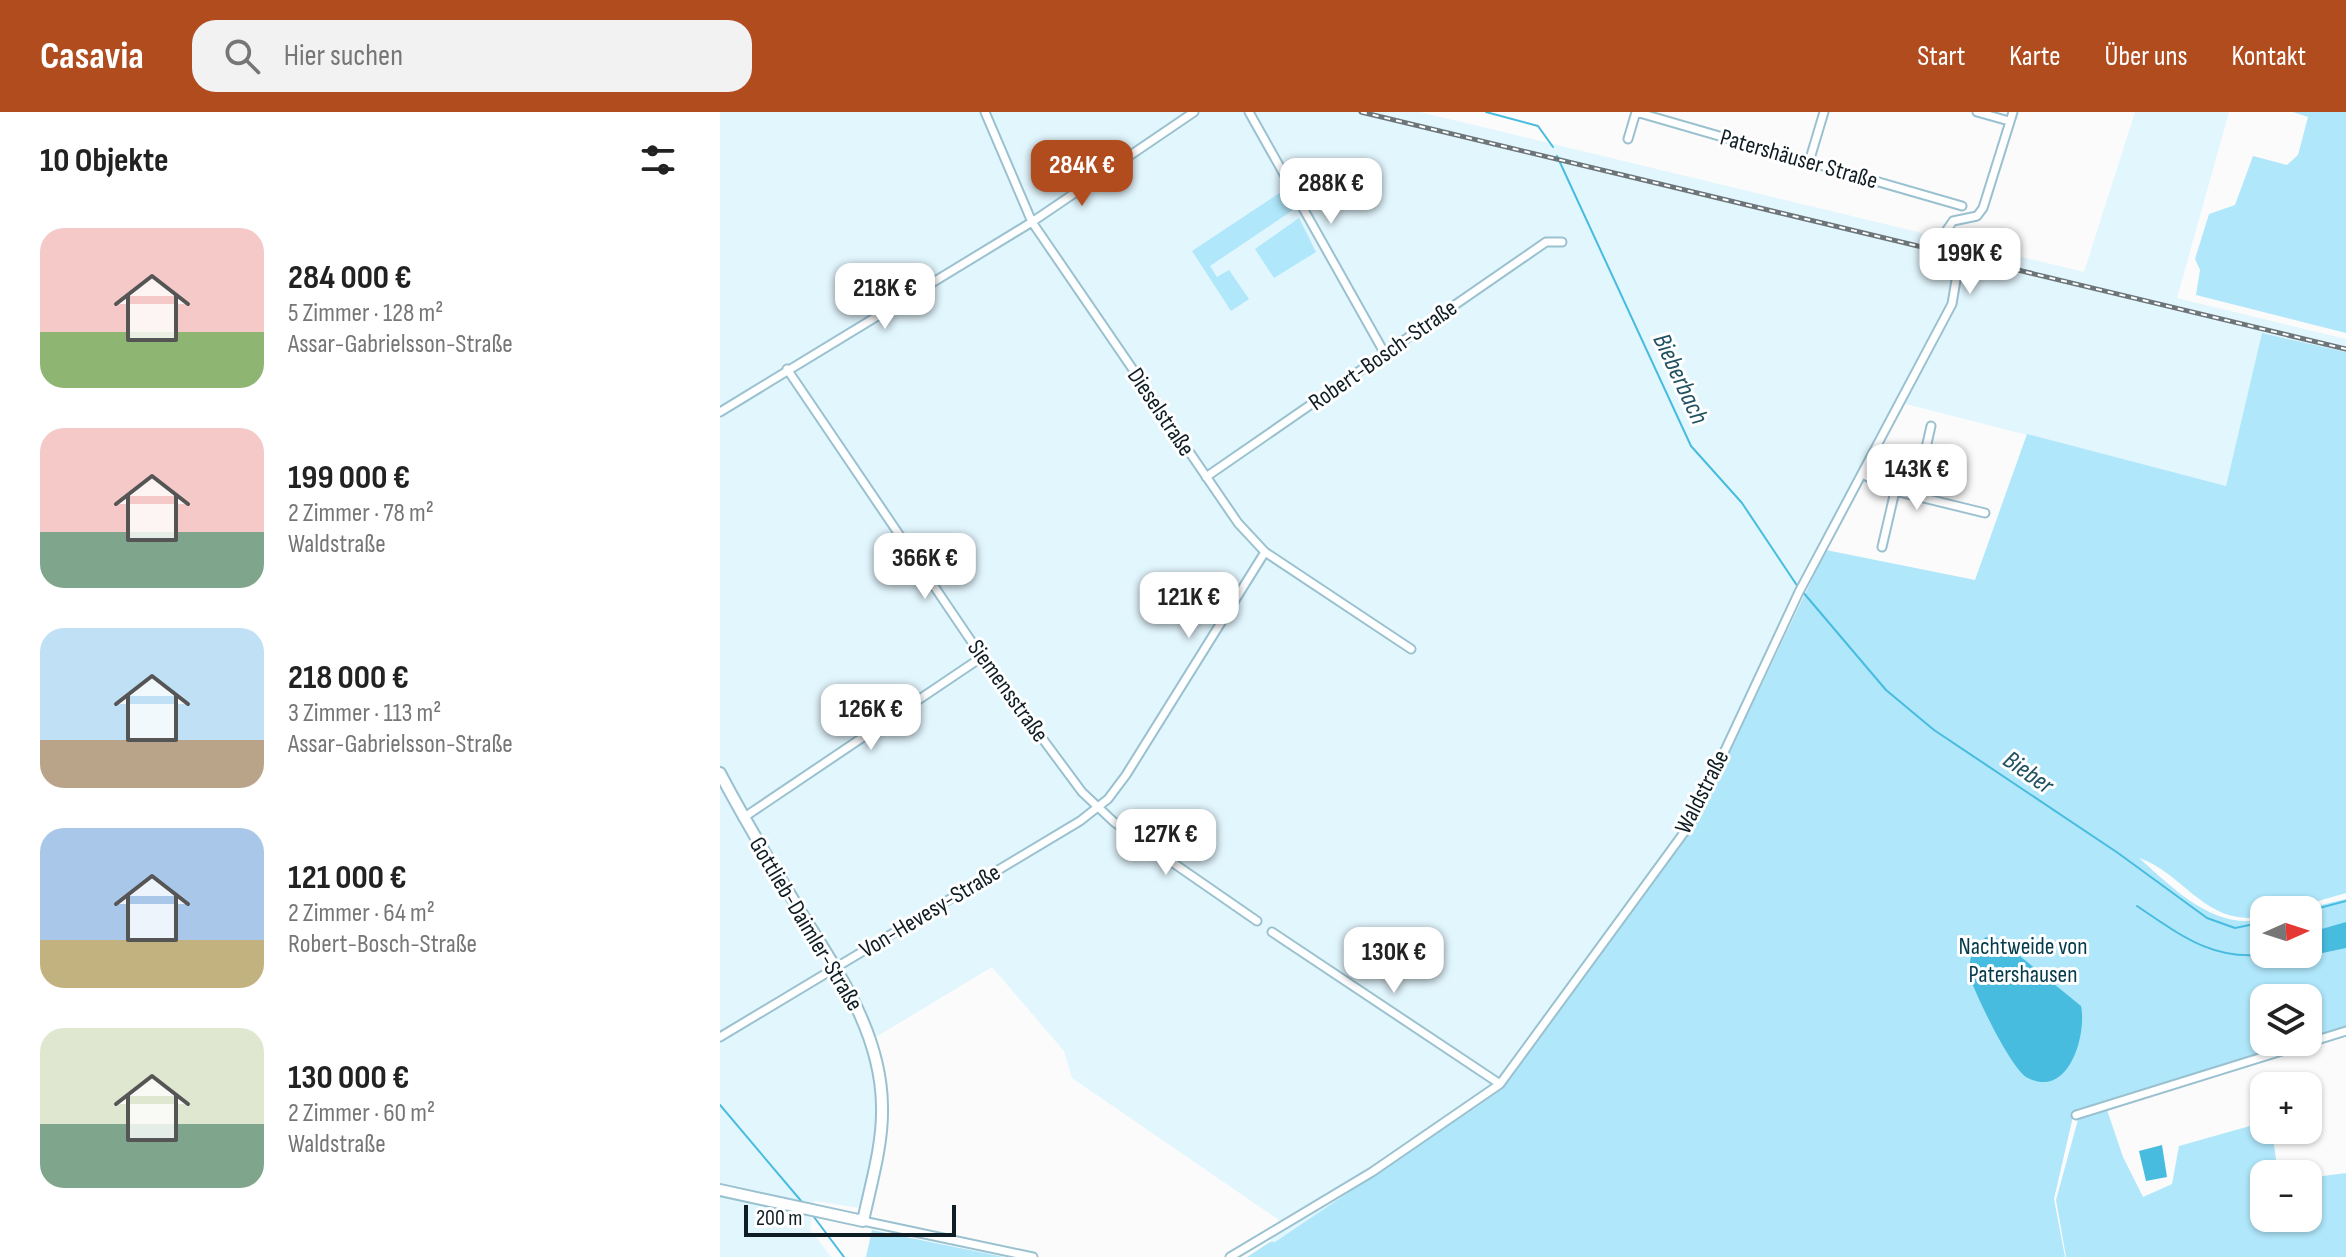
<!DOCTYPE html>
<html lang="de">
<meta charset="utf-8">
<style>
body{margin:0;font-family:"Sofia Sans Condensed",sans-serif;background:#f2f2f2;color:#222;height:100vh;display:flex;flex-direction:column;font-size:30px;white-space:nowrap}
*{box-sizing:border-box;margin:0}
p{font-size:26px;color:#767676}
.icon{flex:none;width:44px;height:44px;fill:none;stroke:currentColor;stroke-width:2;stroke-linecap:round;stroke-linejoin:round}
.map{position:relative;flex:1;overflow:hidden}
.drawer{display:flex;flex-direction:column;background:#fff;width:720px}
.drawer>*{flex:none}
.needle{width:52px;rotate:87deg}
.tools{position:absolute;left:1530px;top:784px;display:grid;gap:16px}
.tools a{display:grid;place-items:center;width:72px;height:72px;border-radius:16px;background:#fff;box-shadow:0 2px 6px #0004;font-size:40px}
.scale{position:absolute;left:24px;bottom:20px;width:212px;box-sizing:border-box;padding-left:8px;border:4px solid #0f1e24;border-top:0;font-size:22px;line-height:28px;white-space:nowrap;color:#0f1e24;-webkit-text-stroke:6px #fff;paint-order:stroke}
.price{position:absolute;translate:-50% -68px;padding:0 18px;border-radius:16px;background:#fff;color:#222;font-size:26px;line-height:52px;filter:drop-shadow(0 2px 4px #0008)}
.price::after{content:'';position:absolute;left:50%;top:48px;width:24px;height:18px;margin-left:-12px;background:inherit;clip-path:polygon(0 0,100% 0,50% 100%)}
.price.on{background:#b14c1e;color:#fff}
ul{padding:0;list-style:none}
li{display:flex;align-items:center;gap:24px;height:200px;padding:0 40px}
li span{display:grid;place-items:center;flex:none;width:224px;height:160px;border-radius:24px;color:#555}
li>.icon{margin-inline-start:auto}
span .icon{width:96px;height:96px;fill:#fffc;stroke-width:1}
li b{font-size:34px}
h2{display:flex;justify-content:space-between;align-items:center;height:96px;padding:0 40px;font-size:34px}
header{display:flex;align-items:center;gap:48px;box-sizing:border-box;height:112px;padding:0 40px;background:#b14c1e;color:#fff}
header strong{font-size:38px}
nav{display:flex;gap:44px;margin-inline-start:auto;font-size:28px}
.search{width:560px;height:72px;background:#f2f2f2;display:flex;align-items:center;gap:20px;box-sizing:border-box;padding:0 28px;border-radius:24px;color:#767676;font-size:30px}
main{display:flex;flex:1;min-height:0}
.map>svg:first-child{display:block}
</style>
<header>
<strong>Casavia</strong>
<div class="search"><svg class="icon" aria-label="search" viewBox="0 0 24 24"><circle cx="10" cy="10" r="6"/><path d="M15 15l6 6"/></svg>Hier suchen</div>
<nav><a>Start</a><a>Karte</a><a>Über uns</a><a>Kontakt</a></nav>
</header>
<main>
<section class="drawer">
<h2>10 Objekte<svg class="icon" aria-label="filters" viewBox="0 0 24 24"><path d="M4 7h16M4 17h16"/><circle cx="9" cy="7" r="2"/><circle cx="15" cy="17" r="2"/></svg></h2>
<ul>
<li><span style="background:linear-gradient(#f6c9c9 65%,#8fb573 0)"><svg class="icon" aria-label="home" viewBox="0 0 24 24"><path d="M3 11l9-7 9 7M6 9v11h12V9"/></svg></span><div><b>284 000 €</b><p>5 Zimmer · 128 m²</p><p>Assar-Gabrielsson-Straße</p></div></li>
<li><span style="background:linear-gradient(#f6c9c9 65%,#7fa58c 0)"><svg class="icon" aria-label="home" viewBox="0 0 24 24"><path d="M3 11l9-7 9 7M6 9v11h12V9"/></svg></span><div><b>199 000 €</b><p>2 Zimmer · 78 m²</p><p>Waldstraße</p></div></li>
<li><span style="background:linear-gradient(#bfe0f5 70%,#b9a48a 0)"><svg class="icon" aria-label="home" viewBox="0 0 24 24"><path d="M3 11l9-7 9 7M6 9v11h12V9"/></svg></span><div><b>218 000 €</b><p>3 Zimmer · 113 m²</p><p>Assar-Gabrielsson-Straße</p></div></li>
<li><span style="background:linear-gradient(#a9c7e8 70%,#c2b280 0)"><svg class="icon" aria-label="home" viewBox="0 0 24 24"><path d="M3 11l9-7 9 7M6 9v11h12V9"/></svg></span><div><b>121 000 €</b><p>2 Zimmer · 64 m²</p><p>Robert-Bosch-Straße</p></div></li>
<li><span style="background:linear-gradient(#dfe7d0 60%,#7fa58c 0)"><svg class="icon" aria-label="home" viewBox="0 0 24 24"><path d="M3 11l9-7 9 7M6 9v11h12V9"/></svg></span><div><b>130 000 €</b><p>2 Zimmer · 60 m²</p><p>Waldstraße</p></div></li>
</ul>
</section>
<div class="map">
<svg width="1626" height="1145" viewBox="0 0 1626 1145">
<rect width="100%" height="100%" fill="#fbfbfb"/>
<path fill="#e2f6fd" d="M0,0H700L1364,160L1415,0H1509L1457,186L1626,227V240L1542,221L1506,374L1182,291L1087,474L971,720L776,981L555,1131L550,1130L559,1108L352,966L344,939L272,855L156,925L167,990L163,1049L153,1098L94,1089L90,1117L111,1145H0Z"/>
<path fill="#b0e7fb" d="M1573,0H1626V221L1476,183L1480,158L1475,147L1489,102L1515,93L1533,44L1567,53L1578,43L1588,5Z
M564,78L576,96L490,154L497,165L509,158L529,187L511,199L472,139Z
M579,106L596,140L554,166L535,137Z
M1542,221L1626,240V781L1567,798H1544V804C1487,817 1463,760 1419,746C1453,776 1494,819 1544,807V842H1588V798H1580L1626,787V914L1588,926V886H1544V930H1576L1354,1000L1334,1087L1345,1145H527L550,1130H555L776,981L971,720L1106,438L1255,468L1307,322L1506,374Z
M1386,995L1403,1045L1423,1085L1452,1072L1459,1034L1544,1010V1018H1552L1558,1062H1544V1106H1588V1066L1626,1061V1145H1346L1336,1088L1359,1004Z
M152,1118L284,1145H146Z"/>
<path fill="#47bcdf" d="M1626,810V836L1541,854L1539,835L1544,833V842H1588V821Z
M1266,825L1279,827L1361,894C1367,922 1349,987 1308,966C1292,959 1256,884 1250,865C1248,857 1251,844 1253,835Z
M1442,1033L1447,1065L1426,1069L1419,1039Z"/>
<g fill="none" stroke-linecap="round" stroke-linejoin="round">
<path stroke="#47bcdf" stroke-width="2" d="M766,0L818,14L833,35
M837,44L971,334L1022,391L1078,475
M1082,479L1166,578L1214,618L1398,741L1487,806L1515,816L1544,810
M1417,794C1459,822 1493,850 1547,842
M1588,799L1626,789
M0,993L82,1090
M91,1101L124,1145"/>
<defs>
<path id="street" d="M265,0L312,110L518,411L545,440L691,537
M529,0L665,242
M916,0L1242,94
M1257,0L1289,9
M908,27L916,0
M1089,50L1104,0
M67,257L262,545L362,680L394,710L537,809
M0,300L312,110L474,0
M1142,362L1175,379L1265,401
M486,365L826,130H842
M1195,384L1211,314
M1162,435L1175,379
M23,706L262,545
M552,820L780,972
M0,925L360,709L388,687L406,663L545,440
M1356,1003L1626,919
M143,1109L313,1145
M510,1145L652,1060L780,972L971,711L1079,480L1232,192L1236,168L1222,125L1233,109L1257,104L1263,96L1293,0"/>
<path id="secondary" d="M0,661C24,707 50,750 77,794C115,856 161,918 162,994C163,1033 151,1071 143,1109L0,1078"/>
</defs>
<use href="#street" stroke="#9ac1d0" stroke-width="11"/>
<use href="#secondary" stroke="#9ac1d0" stroke-width="14"/>
<use href="#street" stroke="#fff" stroke-width="7"/>
<use href="#secondary" stroke="#fff" stroke-width="10"/>
<defs>
<path id="rail" d="M641,0L1626,237"/>
</defs>
<use href="#rail" stroke="#6c7579" stroke-width="5"/>
<use href="#rail" stroke="#fff" stroke-width="2" stroke-dasharray="6" stroke-linecap="butt"/>
</g>
<g text-anchor="middle" dominant-baseline="central" stroke-width="6" stroke-linejoin="round" paint-order="stroke">
<g font-size="24" fill="#0f1e24" stroke="#fff">
<text transform="translate(1079 47) rotate(16)">Patershäuser Straße</text>
<text transform="translate(663 243) rotate(-35)">Robert-Bosch-Straße</text>
<text transform="translate(441 300) rotate(56)">Dieselstraße</text>
<text transform="translate(288 579) rotate(54)">Siemensstraße</text>
<text transform="translate(982 680) rotate(-63)">Waldstraße</text>
<text transform="translate(210 799) rotate(-31)">Von-Hevesy-Straße</text>
<text transform="translate(86 812) rotate(59)">Gottlieb-Daimler-Straße</text>
</g>
<g font-size="24" fill="#043b4a" stroke="#fff">
<text x="1303" y="834">Nachtweide von<tspan x="1303" dy="28">Patershausen</tspan></text>
</g>
<g font-size="26" font-style="italic" fill="#215261" stroke="#fff">
<text transform="translate(960 267) rotate(65)">Bieberbach</text>
<text transform="translate(1308 661) rotate(35)">Bieber</text>
</g>
</g>
</svg>
<div class="tools">
<a><svg class="needle" viewBox="-14 -14 28 28"><path d="M0-13l5 13h-10z" fill="#e53935"/><path d="M0 13l5-13h-10z" fill="#767676"/></svg></a>
<a><svg class="icon" aria-label="layers" viewBox="0 0 24 24"><path d="M12 4l9 5-9 5-9-5zM3 14l9 5 9-5"/></svg></a>
<a>+</a>
<a>−</a>
</div>
<div class="scale">200 m</div>
<b class="price on" style="left:362px;top:96px">284K €</b>
<b class="price" style="left:611px;top:114px">288K €</b>
<b class="price" style="left:1250px;top:184px">199K €</b>
<b class="price" style="left:165px;top:219px">218K €</b>
<b class="price" style="left:1197px;top:400px">143K €</b>
<b class="price" style="left:205px;top:489px">366K €</b>
<b class="price" style="left:469px;top:528px">121K €</b>
<b class="price" style="left:151px;top:640px">126K €</b>
<b class="price" style="left:446px;top:765px">127K €</b>
<b class="price" style="left:674px;top:883px">130K €</b>
</div>
</main>
